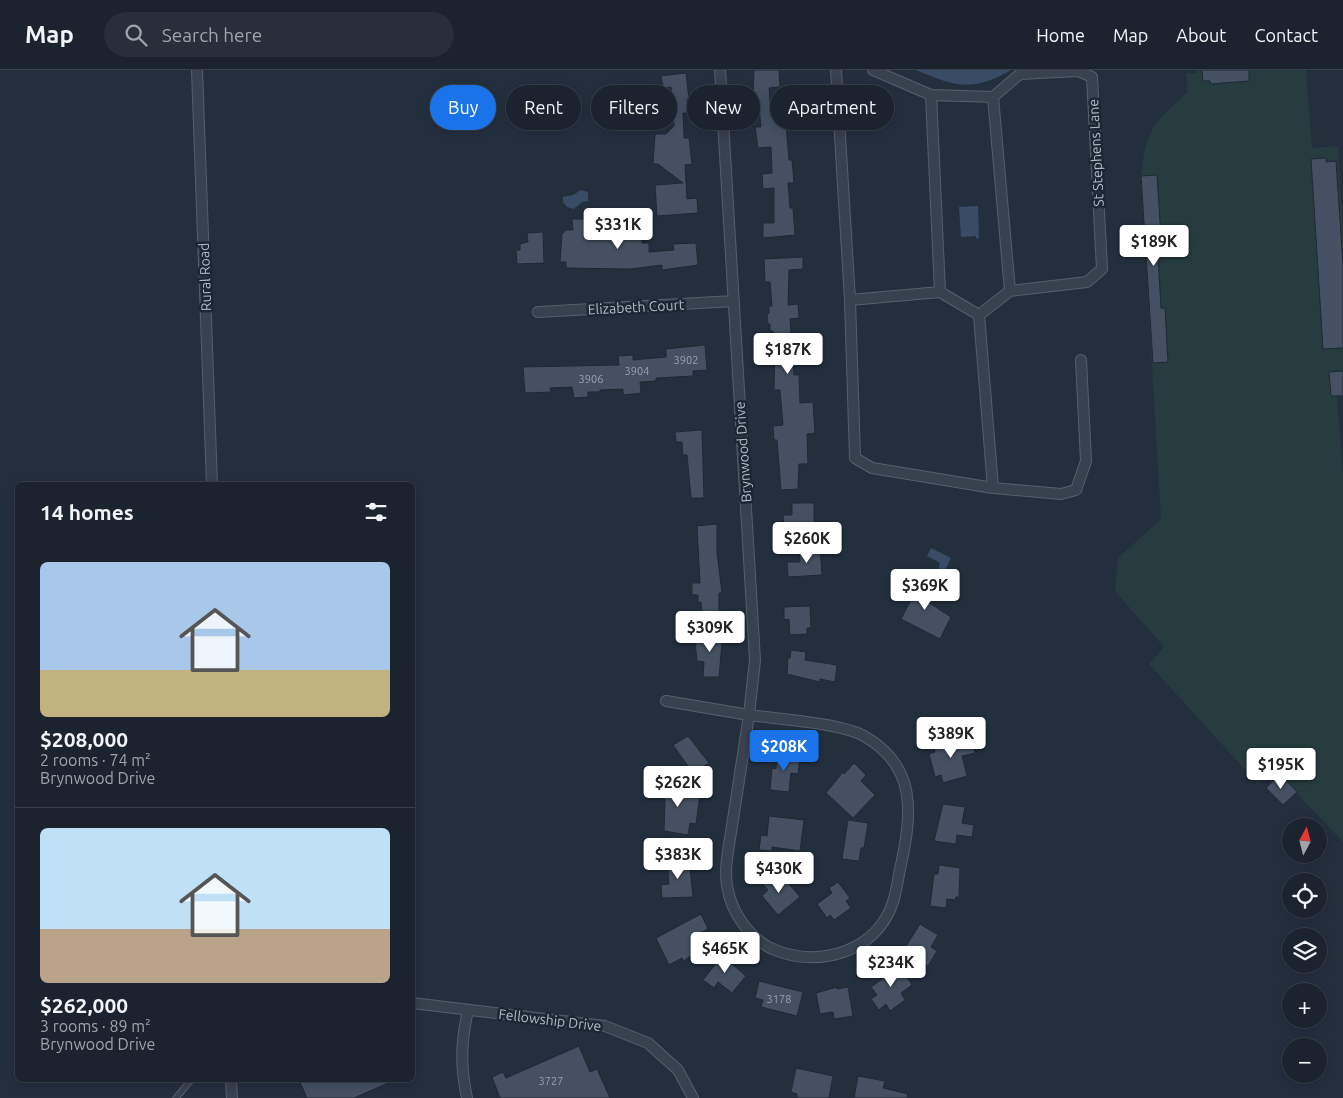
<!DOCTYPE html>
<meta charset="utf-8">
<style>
body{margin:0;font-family:Ubuntu,sans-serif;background:#282f3a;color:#f1f3f6;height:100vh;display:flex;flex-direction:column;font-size:19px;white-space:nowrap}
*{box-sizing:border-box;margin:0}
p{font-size:16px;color:#a0a4aa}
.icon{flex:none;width:28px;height:28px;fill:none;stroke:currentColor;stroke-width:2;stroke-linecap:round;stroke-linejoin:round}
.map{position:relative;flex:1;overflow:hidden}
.drawer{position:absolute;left:15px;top:412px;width:400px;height:600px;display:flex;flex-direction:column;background:#1b232e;border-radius:8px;box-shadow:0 2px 12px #0003,0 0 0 1px #39404a}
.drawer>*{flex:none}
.top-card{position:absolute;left:430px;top:15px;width:475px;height:45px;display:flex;gap:10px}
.needle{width:32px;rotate:7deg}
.fabs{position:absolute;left:1282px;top:748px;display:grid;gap:10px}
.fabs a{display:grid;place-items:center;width:45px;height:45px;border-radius:50%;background:#1b232e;box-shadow:0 2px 12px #0003,0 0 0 1px #39404a;font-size:25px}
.price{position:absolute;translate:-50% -42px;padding:0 11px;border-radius:5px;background:#fff;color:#222;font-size:16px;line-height:32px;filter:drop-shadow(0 1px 2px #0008)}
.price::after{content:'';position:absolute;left:50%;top:30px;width:15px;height:11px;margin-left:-8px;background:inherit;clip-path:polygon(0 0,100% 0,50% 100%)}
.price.selected{background:#1a73e8;color:#fff}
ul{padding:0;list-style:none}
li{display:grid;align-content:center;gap:10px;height:265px;padding:0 25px}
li+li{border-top:1px solid #39404a}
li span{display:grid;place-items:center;height:155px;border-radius:8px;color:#555}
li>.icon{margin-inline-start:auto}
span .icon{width:90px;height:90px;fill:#fffc;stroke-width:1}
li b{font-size:21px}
h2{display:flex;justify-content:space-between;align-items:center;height:60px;padding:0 25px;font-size:21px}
.tag{padding:0 18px;border-radius:22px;background:#1b232e;box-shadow:0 2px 12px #0003,0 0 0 1px #39404a;font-size:18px;line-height:45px}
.tag.selected{background:#1a73e8;color:#fff}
header{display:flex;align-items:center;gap:30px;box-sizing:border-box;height:70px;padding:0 25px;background:#1b232e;border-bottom:1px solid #39404a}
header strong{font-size:24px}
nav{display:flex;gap:28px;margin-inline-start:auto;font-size:18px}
.search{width:350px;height:45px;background:#282f3a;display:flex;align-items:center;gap:12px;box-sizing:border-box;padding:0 18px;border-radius:28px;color:#a0a4aa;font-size:19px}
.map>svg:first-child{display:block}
</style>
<header>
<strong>Map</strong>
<div class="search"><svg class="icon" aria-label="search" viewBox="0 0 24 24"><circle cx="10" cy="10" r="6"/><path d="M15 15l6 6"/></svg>Search here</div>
<nav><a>Home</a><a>Map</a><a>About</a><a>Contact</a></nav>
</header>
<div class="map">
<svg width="1343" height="1028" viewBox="0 0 1343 1028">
<rect width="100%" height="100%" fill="#242f3e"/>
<path fill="#263c3f" d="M1196,0H1306L1312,78L1338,76L1343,155V301L1335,302L1343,404V772L1275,701L1258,714L1149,594L1164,577L1115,521L1118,488L1161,449L1141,109C1145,60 1153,53 1188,22L1186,4L1196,3Z"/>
<path fill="#394c67" d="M916,0H1011C971,23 955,16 916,0Z
M581,120L588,122V131L582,132L574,139L567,137L563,132V127L573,125Z
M978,136L979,168L976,169V166L961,167L959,137Z
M931,478L951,488L944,502L938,501L940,493L927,486Z"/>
<path fill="#455162" stroke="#1f2835" d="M754,0H779L780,17L769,18L771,44L785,43L789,90H792L794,113H788L790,138H793L795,165L763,168V153H774V118L763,119L762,104L772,103L771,77L758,78L755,57H761L758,28H756L755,22L753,23Z
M1202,0H1249V11L1211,14L1210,11H1203Z
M686,3L689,29H687L688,43H683L684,68H689L692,94L685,95L687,129L697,128L698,143L657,146L655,115L683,113L658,94H653L655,64H666L674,56L671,17L663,18L661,6Z
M1326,88V92L1336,91L1343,194V278L1323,279L1311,89Z
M1157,105L1161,167H1157L1161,238H1165L1168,292L1153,293L1141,106Z
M586,146L597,148L598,167L638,164V168H642V173H649V182L674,180L673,174L696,173L698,195L662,200V195L631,199L566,198V192H560L562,164L566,160H573L572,149H584Z
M543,162L544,193L517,194L516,180H520V174L528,172L527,163Z
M803,187V199L789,200L788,235L798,234L799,248L790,249L794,305H799L800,333L813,332L815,363L807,364L808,394H799L798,419L781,420L777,370H774L773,356L783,355L780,320H774L775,274L773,261H770V254H768L767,244L769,243V236H772L770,212H765L764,189Z
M705,275L707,300L693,301V306L656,308V311L640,312L641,323L623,325V319L600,320V322H588V327L574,328L572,317L550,318L551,322L525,323L523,297L619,295L618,286L633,285V290L666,287V279Z
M1343,301V326H1331L1329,302Z
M702,360L704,428H691L687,385H683L682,372H676L675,362Z
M792,433H814V456L784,460L783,445H792Z
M717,454V483L722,523H719V542L702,543L701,532H698V525H692V513H700L697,456Z
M820,476L822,505L788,507L787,492H800L799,480Z
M916,507L930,515L925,523L928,532L951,547L940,569L901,549L912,528L906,525Z
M810,536L811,558H807V564L790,565L789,549L784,550V537Z
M705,562H723L719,607H703L704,592L697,591L695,572H704Z
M791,580L806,582L805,590L837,595L835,612L820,609V612L787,604L788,588H790Z
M688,666L709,693L693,703L673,675Z
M971,667L975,683L962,686L967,706L943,713L941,705L935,707L929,684L935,682L933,675Z
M777,684L800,687L798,704L791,703L789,722L770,720L772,698L776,699Z
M854,693L866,705L861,711L875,725L853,748L826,723L843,702L844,704Z
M1280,704L1297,722L1283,735L1266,718Z
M654,715L692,719L691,724L700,725L696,754L690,753L688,765L664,761L665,729L652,727Z
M943,734L965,737L962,753L974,755L972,767L957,765L956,774L934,771Z
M769,746L804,750L800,781L772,777V781L759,780L761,765L767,766Z
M848,750L868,753L864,778H861L859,791L842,789Z
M689,788L693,827L662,828L661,815L669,814L667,789Z
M939,795L960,798L959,827H956L955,830L947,829L946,838L930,836L934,804H938Z
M771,805L778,813L784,808L800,827L778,845L762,826L768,820L762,813Z
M838,812L850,828L846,831L851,838L834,850L830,845L827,848L817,834L832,823L829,818Z
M701,844L708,859L692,867L698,880L684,891L682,888L669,895L656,868Z
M920,854L938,865L931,877L937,881L928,896L903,881Z
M725,882L735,890L732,894L746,906L732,923L718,912L714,918L703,910Z
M896,891L912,915L901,923L905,930L890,941L886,934L879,940L871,929L877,925L871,917L885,907L881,901Z
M759,911L803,922L797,946L761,937L763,930L755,928Z
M837,917V919L848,917L853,946L834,949L833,942L820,944L816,923Z
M579,976L590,1002L597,999L610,1028H500L492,1007L503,1002L506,1008Z
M796,998L833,1006L829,1028H797V1024L791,1022Z
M858,1006L885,1011L883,1018L908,1024L907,1028H854Z
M299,1010H395L354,1028H307Z"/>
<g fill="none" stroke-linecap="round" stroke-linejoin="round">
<defs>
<path id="service" d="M176,1028L191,1010"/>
<path id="minor" d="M197,0L212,415
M836,0L850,230L855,388L872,398L993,418L979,245L1010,221L1087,212L1102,199L1092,7L1078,1L1020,4L993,27L931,25L873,0
M993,27L1010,221
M940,222L979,245
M850,230L940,222L931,25
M538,242L734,231
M993,418L1061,424L1076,420L1086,391L1081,290
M666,631L749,645L755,590L720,0
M749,645C778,649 841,653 864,666C917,696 912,743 901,795C898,807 897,820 893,832C877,882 819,898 775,880C750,870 731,842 727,816C724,797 729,776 732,756C738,719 743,682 749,645Z
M412,933L605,956L648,973L678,1000L693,1028
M231,1010L232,1028
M467,1028C460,995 461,972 468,940"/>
</defs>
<use href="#service" stroke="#565f6c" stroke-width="7"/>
<use href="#minor" stroke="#565f6c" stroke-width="12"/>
<use href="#service" stroke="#38414e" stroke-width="5"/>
<use href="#minor" stroke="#38414e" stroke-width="10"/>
</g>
<g text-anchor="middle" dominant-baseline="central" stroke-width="5" stroke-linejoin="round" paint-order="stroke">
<g font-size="11" fill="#98a1af">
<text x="686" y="290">3902</text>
<text x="637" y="301">3904</text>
<text x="591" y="309">3906</text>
<text x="779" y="929">3178</text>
<text x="551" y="1011">3727</text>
</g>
<g font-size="14" fill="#b4bcc9" stroke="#1d2633">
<text transform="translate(1096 83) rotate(-93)">St Stephens Lane</text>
<text transform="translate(205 207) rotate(-92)">Rural Road</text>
<text transform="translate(636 237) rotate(-3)">Elizabeth Court</text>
<text transform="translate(743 382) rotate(-94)">Brynwood Drive</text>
<text transform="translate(550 950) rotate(7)">Fellowship Drive</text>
</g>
</g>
</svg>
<div class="fabs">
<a><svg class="needle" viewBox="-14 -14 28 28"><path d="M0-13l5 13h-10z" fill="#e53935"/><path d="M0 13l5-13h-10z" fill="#a0a4aa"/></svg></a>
<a><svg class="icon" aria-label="locate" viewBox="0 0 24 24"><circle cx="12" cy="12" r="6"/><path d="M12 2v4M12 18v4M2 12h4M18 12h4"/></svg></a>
<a><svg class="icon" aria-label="layers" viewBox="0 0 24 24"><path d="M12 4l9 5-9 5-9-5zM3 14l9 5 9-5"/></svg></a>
<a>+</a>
<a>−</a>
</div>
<b class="price" style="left:618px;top:180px">$331K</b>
<b class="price" style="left:1154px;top:197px">$189K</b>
<b class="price" style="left:788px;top:305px">$187K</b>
<b class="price" style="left:807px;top:494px">$260K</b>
<b class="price" style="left:925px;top:541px">$369K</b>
<b class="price" style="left:710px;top:583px">$309K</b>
<b class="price" style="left:951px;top:689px">$389K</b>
<b class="price selected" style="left:784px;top:702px">$208K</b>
<b class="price" style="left:1281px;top:720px">$195K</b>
<b class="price" style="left:678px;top:738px">$262K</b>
<b class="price" style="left:678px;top:810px">$383K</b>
<b class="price" style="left:779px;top:824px">$430K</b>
<b class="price" style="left:725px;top:904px">$465K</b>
<b class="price" style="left:891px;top:918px">$234K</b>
<div class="top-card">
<a class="tag selected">Buy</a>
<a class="tag">Rent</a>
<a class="tag">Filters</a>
<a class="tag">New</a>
<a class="tag">Apartment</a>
</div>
<section class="drawer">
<h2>14 homes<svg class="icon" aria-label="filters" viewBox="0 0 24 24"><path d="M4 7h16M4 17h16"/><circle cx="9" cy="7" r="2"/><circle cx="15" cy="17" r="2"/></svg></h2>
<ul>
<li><span style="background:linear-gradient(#a9c7e8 70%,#c2b280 0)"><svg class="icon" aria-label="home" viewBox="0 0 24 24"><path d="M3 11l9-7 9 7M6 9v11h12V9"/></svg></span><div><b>$208,000</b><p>2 rooms · 74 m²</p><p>Brynwood Drive</p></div></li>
<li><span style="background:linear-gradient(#bfe0f5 65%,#b9a48a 0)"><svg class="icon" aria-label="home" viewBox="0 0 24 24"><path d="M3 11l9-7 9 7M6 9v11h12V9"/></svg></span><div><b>$262,000</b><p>3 rooms · 89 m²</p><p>Brynwood Drive</p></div></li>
</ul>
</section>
</div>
